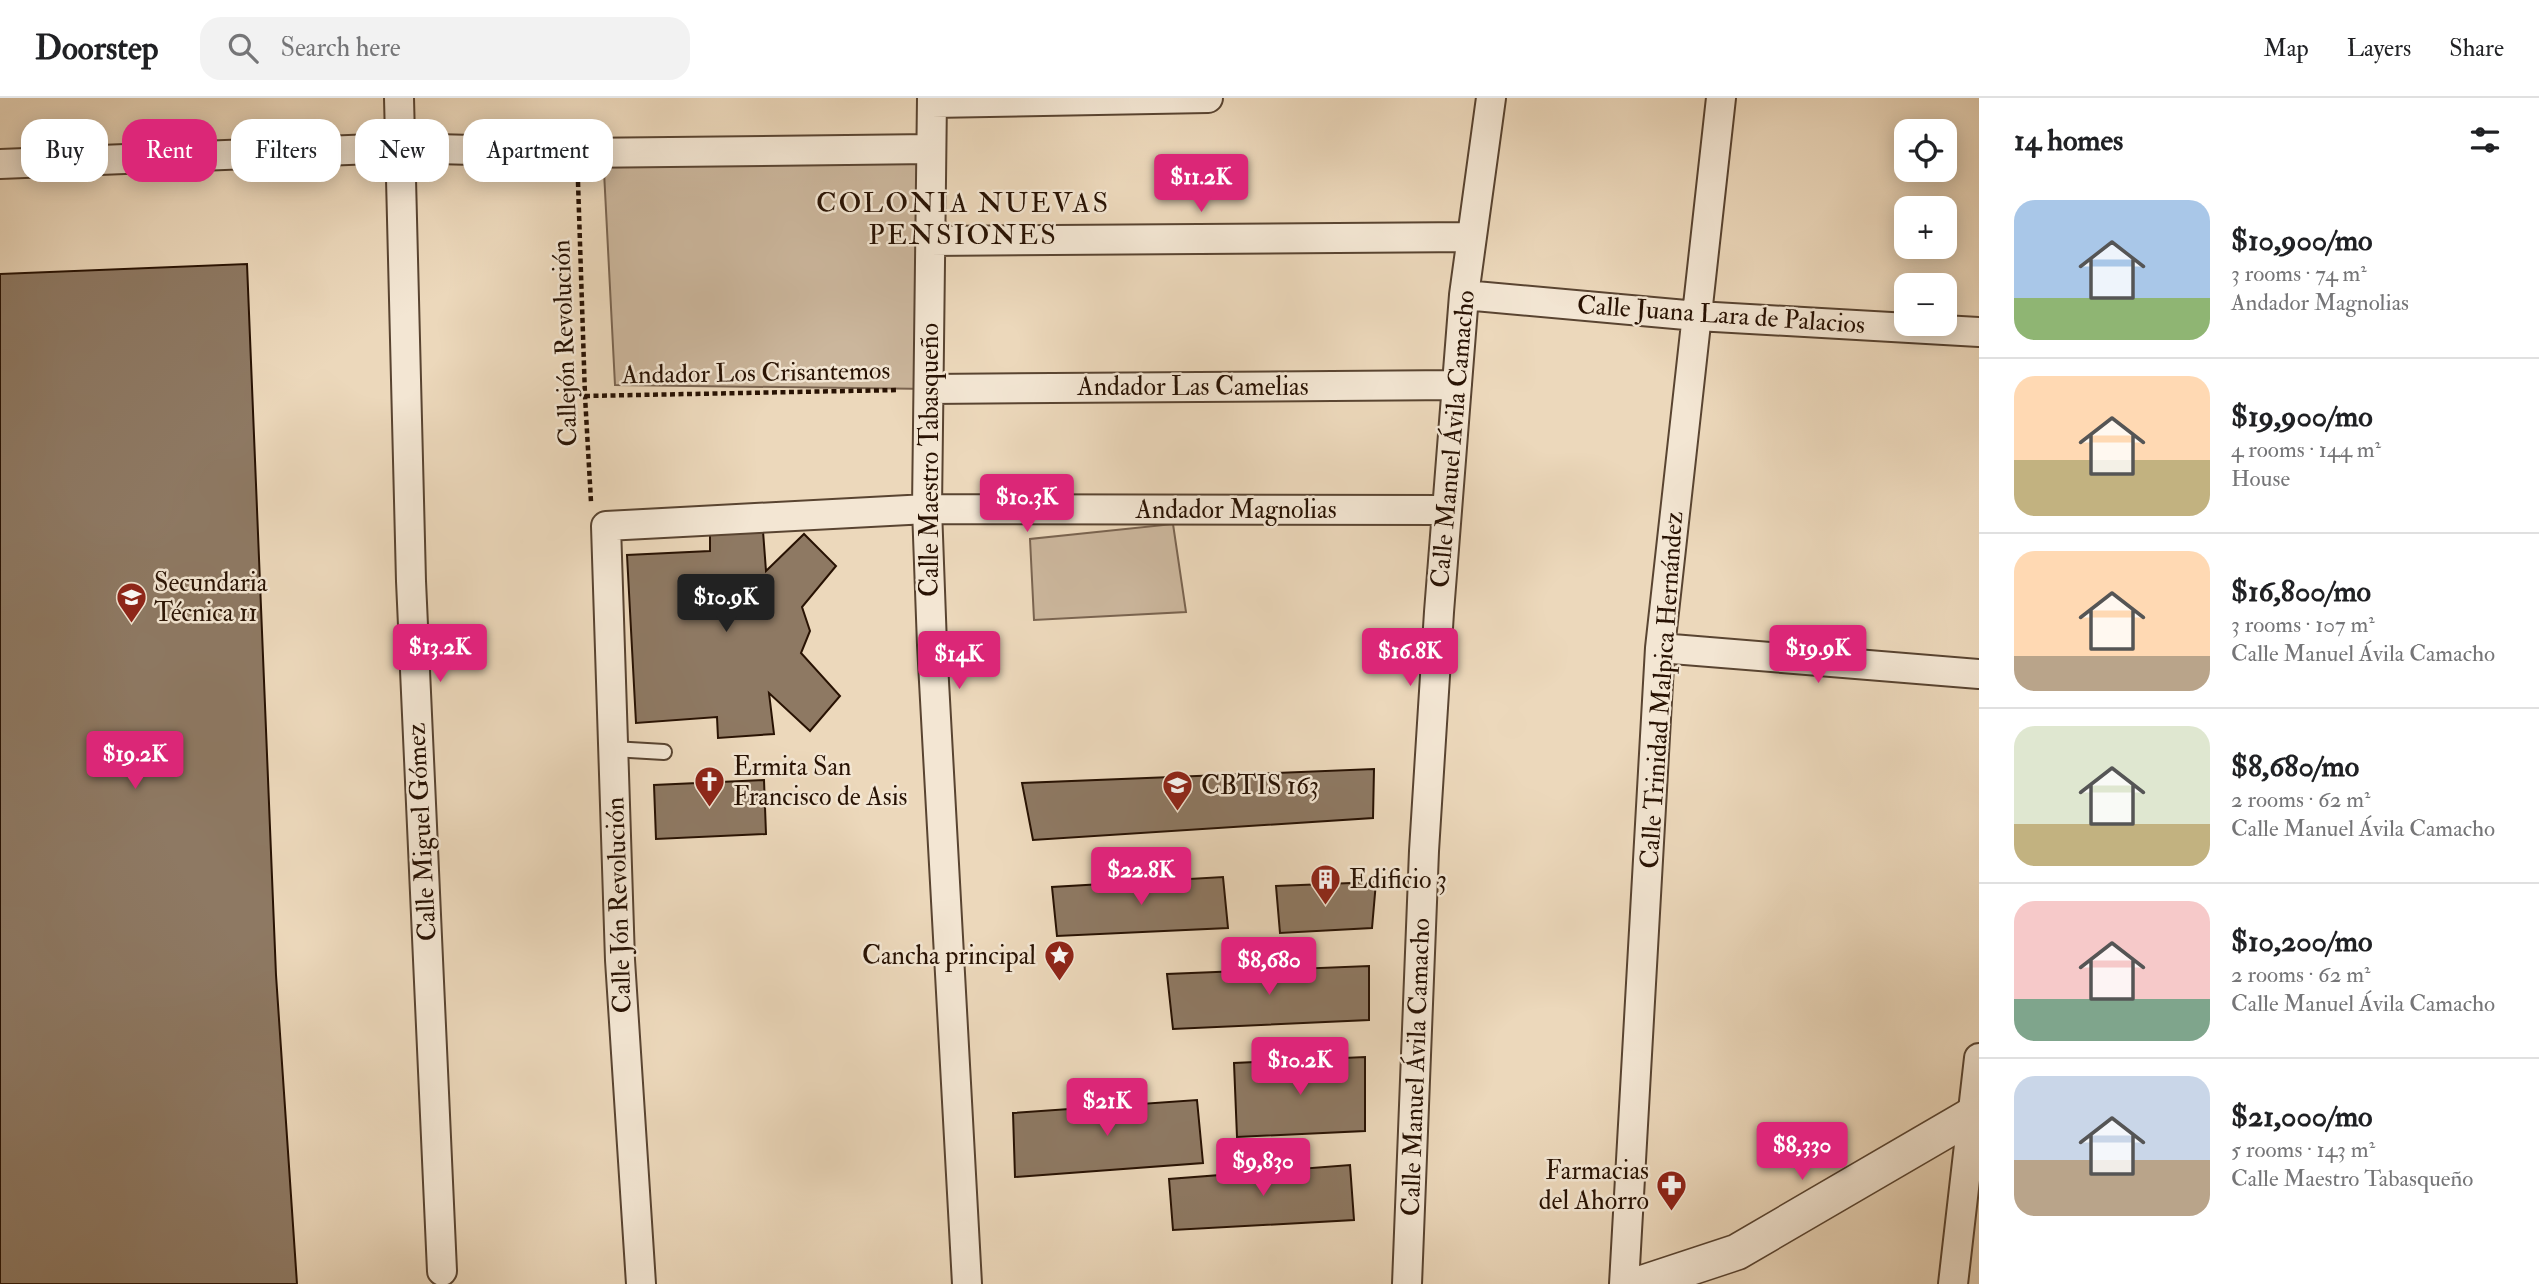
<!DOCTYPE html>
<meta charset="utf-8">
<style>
body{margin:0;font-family:"IM FELL Double Pica",serif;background:#f2f2f2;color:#202124;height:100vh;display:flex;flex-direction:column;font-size:26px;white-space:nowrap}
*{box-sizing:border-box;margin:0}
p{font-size:23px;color:#757577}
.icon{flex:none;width:38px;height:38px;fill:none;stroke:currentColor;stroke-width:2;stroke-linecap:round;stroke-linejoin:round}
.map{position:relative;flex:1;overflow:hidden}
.details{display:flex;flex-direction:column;background:#fff;width:560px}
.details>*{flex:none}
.hud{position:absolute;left:21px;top:21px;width:665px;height:63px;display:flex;gap:14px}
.controls{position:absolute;left:1894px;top:21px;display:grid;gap:14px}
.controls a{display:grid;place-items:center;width:63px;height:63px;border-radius:14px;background:#fff;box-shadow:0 4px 18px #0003;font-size:35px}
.price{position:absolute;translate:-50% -60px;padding:0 16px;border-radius:7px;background:#db2777;color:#fff;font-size:23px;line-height:46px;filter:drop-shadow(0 2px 4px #0008)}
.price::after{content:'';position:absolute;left:50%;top:42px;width:21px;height:16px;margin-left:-10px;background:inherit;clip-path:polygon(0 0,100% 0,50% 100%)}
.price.selected{background:#222;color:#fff}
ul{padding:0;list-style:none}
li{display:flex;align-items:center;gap:21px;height:175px;padding:0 35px}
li+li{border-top:2px solid #e0e0e0}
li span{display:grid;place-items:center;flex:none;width:196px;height:140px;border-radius:21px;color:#555}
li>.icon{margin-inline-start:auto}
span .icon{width:84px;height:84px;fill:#fffc;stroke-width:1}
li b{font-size:30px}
h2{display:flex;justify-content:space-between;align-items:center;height:84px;padding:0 35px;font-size:30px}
.chip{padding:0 24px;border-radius:21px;background:#fff;box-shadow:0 4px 18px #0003;font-size:24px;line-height:63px}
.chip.selected{background:#db2777;color:#fff}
header{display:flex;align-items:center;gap:42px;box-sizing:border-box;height:98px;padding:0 35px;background:#fff;border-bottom:2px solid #e0e0e0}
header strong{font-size:33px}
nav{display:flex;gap:38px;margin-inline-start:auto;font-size:24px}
.search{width:490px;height:63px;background:#f2f2f2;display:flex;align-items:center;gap:18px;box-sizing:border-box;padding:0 24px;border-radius:21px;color:#757577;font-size:26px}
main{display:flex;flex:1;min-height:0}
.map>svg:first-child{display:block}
</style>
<header>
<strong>Doorstep</strong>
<div class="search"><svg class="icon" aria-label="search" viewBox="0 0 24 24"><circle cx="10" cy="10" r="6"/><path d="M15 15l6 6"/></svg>Search here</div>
<nav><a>Map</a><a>Layers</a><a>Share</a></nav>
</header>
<main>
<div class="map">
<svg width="1979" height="1186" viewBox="0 0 1979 1186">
<rect width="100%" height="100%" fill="#ecd8bb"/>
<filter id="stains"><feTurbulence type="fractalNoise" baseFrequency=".00286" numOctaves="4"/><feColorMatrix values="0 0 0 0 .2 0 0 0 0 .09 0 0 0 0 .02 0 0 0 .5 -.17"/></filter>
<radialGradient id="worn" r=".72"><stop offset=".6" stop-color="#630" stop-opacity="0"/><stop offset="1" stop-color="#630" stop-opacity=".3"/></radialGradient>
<path fill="#cbb69c" stroke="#7a6450" stroke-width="2" d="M931,51L929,291L615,287L603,54Z
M1173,426L1186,514L1034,522L1030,441Z"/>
<path fill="#8e7963" stroke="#281203" stroke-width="2" d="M247,166L276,877L297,1186H0V176Z
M763,433L766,473L804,436L836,468L802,509L810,533L801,555L840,598L810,633L769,595L774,636L718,640L717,619L636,625L627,457L710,453V434Z
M1374,671L1373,720L1033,742L1022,685Z
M764,682L766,736L656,741L654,687Z
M1223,779L1228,830L1057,838L1052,789Z
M1376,784L1372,830L1280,835L1276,788Z
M1369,868V922L1173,931L1167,876Z
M1365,959V1033L1237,1039L1234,965Z
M1197,1002L1203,1065L1015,1079L1013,1015Z
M1350,1067L1354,1122L1173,1132L1169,1081Z"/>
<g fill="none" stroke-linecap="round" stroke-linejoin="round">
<defs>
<path id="service" d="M613,651L664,654"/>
<path id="minor" d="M399,0L411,483L442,1173
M932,0L927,411L932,547L967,1186
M932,5L1208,0
M0,66L399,50L577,55L931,51
M930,143L1472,139
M1464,197L1697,218L1979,234
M929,291L1457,287
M1660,550L1979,576
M641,1186L620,862L606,428L927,411L1447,412
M1407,1186L1424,753L1439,514L1464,197L1491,0
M1624,1186L1660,550L1721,0
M1953,1186L1979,960"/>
<path id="tertiary" d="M1640,1186L1737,1154L1979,1013"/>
</defs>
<use href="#service" stroke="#594431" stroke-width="18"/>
<use href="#minor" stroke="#594431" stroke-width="32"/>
<use href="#tertiary" stroke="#594431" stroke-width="38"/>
<path stroke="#281203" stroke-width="4.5" stroke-dasharray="5 3.5" stroke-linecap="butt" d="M578,84L585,298L591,404
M585,298L899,292"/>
<use href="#service" stroke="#f3e6d3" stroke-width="14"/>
<use href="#minor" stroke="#f3e6d3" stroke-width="28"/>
<use href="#tertiary" stroke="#f3e6d3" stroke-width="35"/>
</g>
<defs>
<symbol id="school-pin" viewBox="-11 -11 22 30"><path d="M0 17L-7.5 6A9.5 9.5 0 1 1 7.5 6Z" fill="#8f2418" stroke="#f3e6d3"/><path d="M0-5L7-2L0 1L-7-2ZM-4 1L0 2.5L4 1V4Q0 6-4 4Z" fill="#fff"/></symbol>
<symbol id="church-pin" viewBox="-11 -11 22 30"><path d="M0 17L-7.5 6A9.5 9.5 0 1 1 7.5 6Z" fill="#8f2418" stroke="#f3e6d3"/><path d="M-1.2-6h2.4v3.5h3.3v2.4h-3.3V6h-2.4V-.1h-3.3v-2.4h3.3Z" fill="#fff"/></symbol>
<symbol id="university-pin" viewBox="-11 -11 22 30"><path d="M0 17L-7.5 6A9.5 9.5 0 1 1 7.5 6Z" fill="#8f2418" stroke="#f3e6d3"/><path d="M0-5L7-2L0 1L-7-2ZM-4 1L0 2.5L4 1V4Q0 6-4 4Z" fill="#fff"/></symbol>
<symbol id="building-pin" viewBox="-11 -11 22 30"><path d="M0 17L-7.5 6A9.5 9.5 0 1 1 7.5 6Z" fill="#8f2418" stroke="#f3e6d3"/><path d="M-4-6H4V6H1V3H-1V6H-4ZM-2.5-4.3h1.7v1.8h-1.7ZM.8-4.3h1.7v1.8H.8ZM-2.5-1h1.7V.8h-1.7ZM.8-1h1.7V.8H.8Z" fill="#fff"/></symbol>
<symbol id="sight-pin" viewBox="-11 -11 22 30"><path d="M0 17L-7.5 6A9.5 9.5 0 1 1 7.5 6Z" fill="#8f2418" stroke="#f3e6d3"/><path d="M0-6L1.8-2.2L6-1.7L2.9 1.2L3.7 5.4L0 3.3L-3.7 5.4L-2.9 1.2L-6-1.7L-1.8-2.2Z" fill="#fff"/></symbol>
<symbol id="pharmacy-pin" viewBox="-11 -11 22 30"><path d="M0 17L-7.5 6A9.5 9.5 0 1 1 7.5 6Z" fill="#8f2418" stroke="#f3e6d3"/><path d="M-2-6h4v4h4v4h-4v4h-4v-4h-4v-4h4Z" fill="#fff"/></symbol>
</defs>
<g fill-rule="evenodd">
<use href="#school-pin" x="114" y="482" width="35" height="47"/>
<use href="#church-pin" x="692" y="666" width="35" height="47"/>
<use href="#university-pin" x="1160" y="670" width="35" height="47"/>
<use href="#building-pin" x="1308" y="764" width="35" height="47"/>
<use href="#sight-pin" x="1042" y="840" width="35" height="47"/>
<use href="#pharmacy-pin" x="1654" y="1070" width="35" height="47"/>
</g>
<g text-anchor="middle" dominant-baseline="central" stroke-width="5" stroke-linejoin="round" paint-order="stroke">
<g font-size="26" fill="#281203" stroke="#f3e6d3">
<text transform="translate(1721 217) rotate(4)">Calle Juana Lara de Palacios</text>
<text transform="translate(565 245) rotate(-92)">Callejón Revolución</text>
<text transform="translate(756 275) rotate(-1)">Andador Los Crisantemos</text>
<text x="1193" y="289">Andador Las Camelias</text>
<text transform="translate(1453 341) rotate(-85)">Calle Manuel Ávila Camacho</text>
<text transform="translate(930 362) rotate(-90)">Calle Maestro Tabasqueño</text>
<text x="1236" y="412">Andador Magnolias</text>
<text transform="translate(1662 592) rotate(-86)">Calle Trinidad Malpica Hernández</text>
<text transform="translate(422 734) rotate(-93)">Calle Miguel Gómez</text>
<text transform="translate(619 807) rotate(-92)">Calle Jón Revolución</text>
<text transform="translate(1416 969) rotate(-88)">Calle Manuel Ávila Camacho</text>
</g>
<g font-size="26" fill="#281203" stroke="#f3e6d3" text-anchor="start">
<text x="154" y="485">Secundaria<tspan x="154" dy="30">Técnica 11</tspan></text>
<text x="733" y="669">Ermita San<tspan x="733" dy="30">Francisco de Asis</tspan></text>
<text x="1201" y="688">CBTIS 163</text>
<text x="1349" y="782">Edificio 3</text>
<text x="1036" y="858" text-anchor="end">Cancha principal</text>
<text x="1649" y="1073" text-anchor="end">Farmacias<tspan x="1649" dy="30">del Ahorro</tspan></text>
</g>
<g font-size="28" letter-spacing="2" fill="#281203" stroke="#f3e6d3">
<text x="963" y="105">COLONIA NUEVAS<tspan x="963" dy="32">PENSIONES</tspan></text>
</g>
</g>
<rect width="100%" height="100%" filter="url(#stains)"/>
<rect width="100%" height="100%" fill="url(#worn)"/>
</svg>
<div class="controls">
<a><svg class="icon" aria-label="locate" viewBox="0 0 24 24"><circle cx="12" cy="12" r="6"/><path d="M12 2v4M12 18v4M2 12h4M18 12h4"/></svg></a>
<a>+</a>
<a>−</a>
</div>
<b class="price" style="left:1201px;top:116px">$11.2K</b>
<b class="price" style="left:1027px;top:436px">$10.3K</b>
<b class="price selected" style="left:726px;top:536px">$10.9K</b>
<b class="price" style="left:440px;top:586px">$13.2K</b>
<b class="price" style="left:1818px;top:587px">$19.9K</b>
<b class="price" style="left:1410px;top:590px">$16.8K</b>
<b class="price" style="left:959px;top:593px">$14K</b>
<b class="price" style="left:135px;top:693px">$19.2K</b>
<b class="price" style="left:1141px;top:809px">$22.8K</b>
<b class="price" style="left:1269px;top:899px">$8,680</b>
<b class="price" style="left:1300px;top:999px">$10.2K</b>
<b class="price" style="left:1107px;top:1040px">$21K</b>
<b class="price" style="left:1802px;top:1084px">$8,330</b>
<b class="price" style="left:1263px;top:1100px">$9,830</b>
<div class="hud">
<a class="chip">Buy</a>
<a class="chip selected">Rent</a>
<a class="chip">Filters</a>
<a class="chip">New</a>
<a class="chip">Apartment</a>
</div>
</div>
<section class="details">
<h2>14 homes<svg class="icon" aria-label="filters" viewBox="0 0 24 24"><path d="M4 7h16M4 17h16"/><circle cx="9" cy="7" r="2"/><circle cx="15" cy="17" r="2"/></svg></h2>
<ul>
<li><span style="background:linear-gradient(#a9c7e8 70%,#8fb573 0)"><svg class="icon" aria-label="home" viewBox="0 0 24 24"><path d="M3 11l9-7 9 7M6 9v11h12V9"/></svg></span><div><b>$10,900/mo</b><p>3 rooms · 74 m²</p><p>Andador Magnolias</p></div></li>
<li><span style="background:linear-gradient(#ffd9b3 60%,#c2b280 0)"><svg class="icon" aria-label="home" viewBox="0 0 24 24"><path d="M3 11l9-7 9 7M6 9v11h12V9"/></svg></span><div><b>$19,900/mo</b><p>4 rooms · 144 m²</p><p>House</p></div></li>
<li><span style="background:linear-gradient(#ffd9b3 75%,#b9a48a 0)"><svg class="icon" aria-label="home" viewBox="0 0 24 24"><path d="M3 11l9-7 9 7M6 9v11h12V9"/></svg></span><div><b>$16,800/mo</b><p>3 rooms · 107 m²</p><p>Calle Manuel Ávila Camacho</p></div></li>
<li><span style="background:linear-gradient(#dfe7d0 70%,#c2b280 0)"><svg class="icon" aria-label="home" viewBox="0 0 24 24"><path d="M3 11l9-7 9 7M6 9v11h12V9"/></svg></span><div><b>$8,680/mo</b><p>2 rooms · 62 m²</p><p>Calle Manuel Ávila Camacho</p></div></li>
<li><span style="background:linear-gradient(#f6c9c9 70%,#7fa58c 0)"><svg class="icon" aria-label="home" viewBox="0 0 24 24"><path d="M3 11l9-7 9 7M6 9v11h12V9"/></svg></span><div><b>$10,200/mo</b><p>2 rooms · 62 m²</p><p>Calle Manuel Ávila Camacho</p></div></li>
<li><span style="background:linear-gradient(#c9d6e8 60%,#b9a48a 0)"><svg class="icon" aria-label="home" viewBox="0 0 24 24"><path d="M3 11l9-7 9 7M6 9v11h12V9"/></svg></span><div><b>$21,000/mo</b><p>5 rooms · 143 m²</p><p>Calle Maestro Tabasqueño</p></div></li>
</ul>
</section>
</main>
